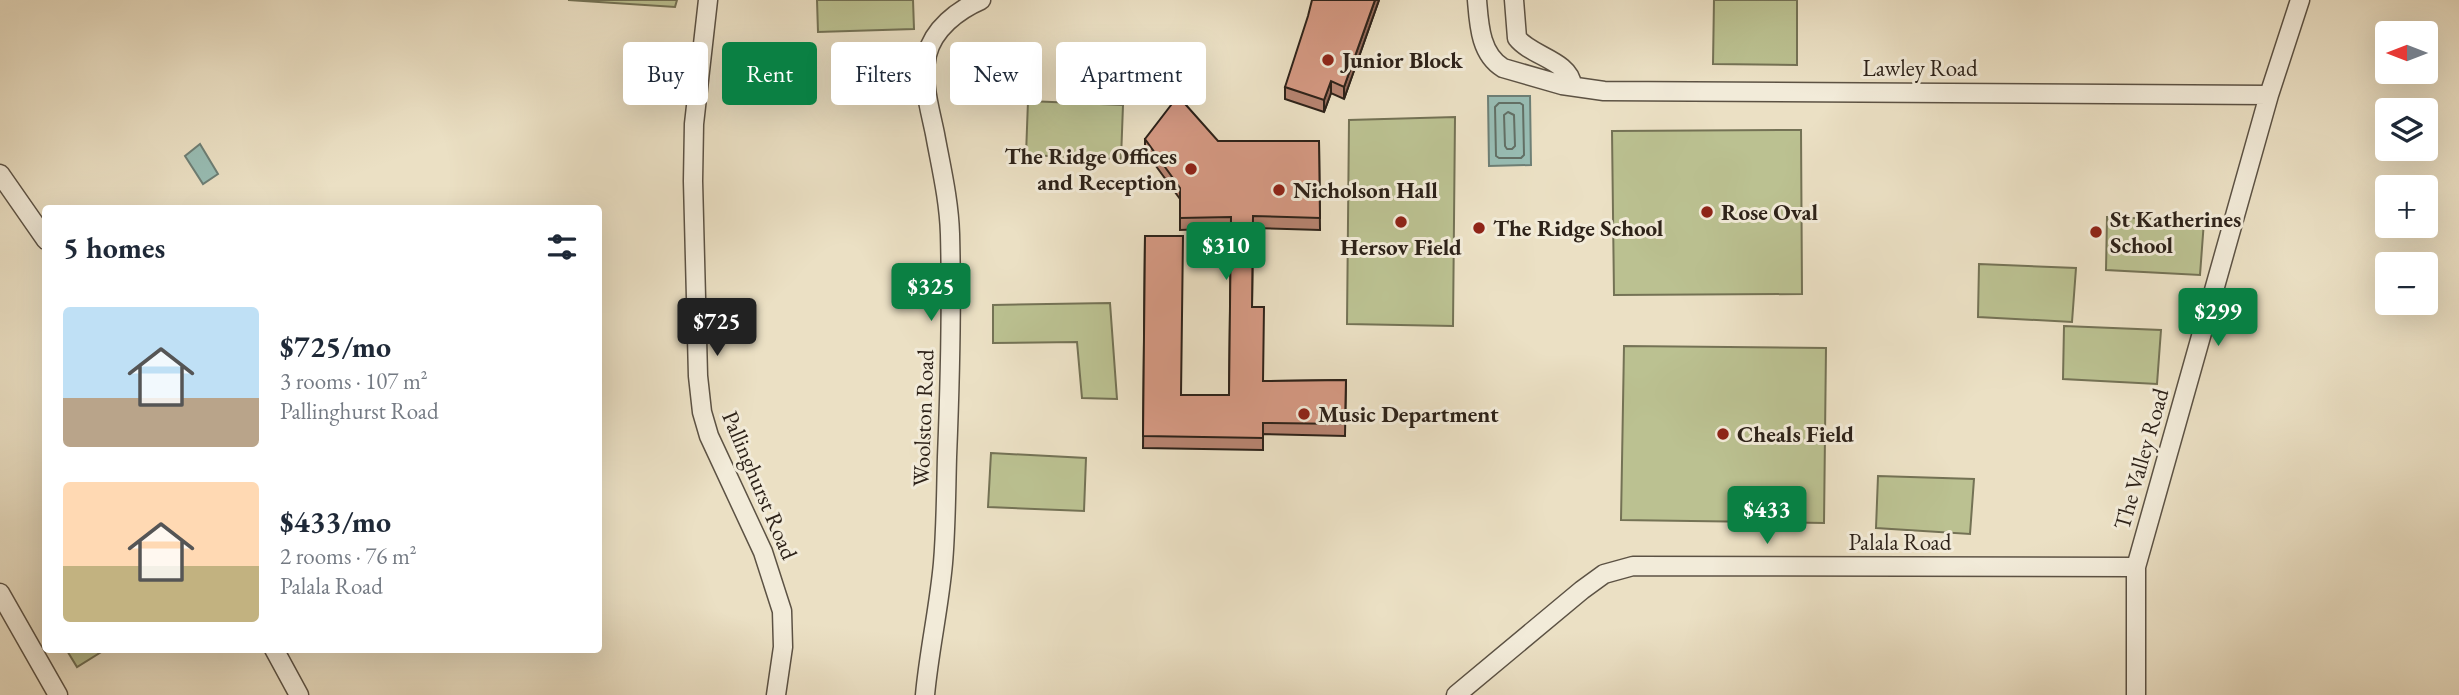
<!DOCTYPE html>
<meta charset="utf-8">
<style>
body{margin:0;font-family:"EB Garamond",serif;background:#f2f2f3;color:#1f2937;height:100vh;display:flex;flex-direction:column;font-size:26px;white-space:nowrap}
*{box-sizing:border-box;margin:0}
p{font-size:23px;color:#747a83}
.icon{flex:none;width:38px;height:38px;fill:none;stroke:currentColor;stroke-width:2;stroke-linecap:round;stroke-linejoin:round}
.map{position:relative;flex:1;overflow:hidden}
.details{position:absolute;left:42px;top:205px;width:560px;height:448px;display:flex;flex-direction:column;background:#fff;border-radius:7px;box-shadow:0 7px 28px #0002}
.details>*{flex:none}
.top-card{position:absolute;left:623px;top:42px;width:665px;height:63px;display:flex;gap:14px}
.needle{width:46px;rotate:270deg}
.controls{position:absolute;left:2375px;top:21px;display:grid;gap:14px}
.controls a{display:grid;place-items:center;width:63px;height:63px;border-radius:7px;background:#fff;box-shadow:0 7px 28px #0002;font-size:35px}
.price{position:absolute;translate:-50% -60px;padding:0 16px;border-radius:7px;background:#0b8043;color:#fff;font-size:23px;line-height:46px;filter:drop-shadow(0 2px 4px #0008)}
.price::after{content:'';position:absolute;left:50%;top:42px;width:21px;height:16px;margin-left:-10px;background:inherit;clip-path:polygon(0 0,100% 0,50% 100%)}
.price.selected{background:#222;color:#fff}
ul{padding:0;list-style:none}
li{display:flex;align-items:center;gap:21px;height:175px;padding:0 21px}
li span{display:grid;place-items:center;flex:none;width:196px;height:140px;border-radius:7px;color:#555}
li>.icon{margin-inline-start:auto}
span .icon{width:84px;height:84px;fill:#fffc;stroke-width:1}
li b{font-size:30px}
h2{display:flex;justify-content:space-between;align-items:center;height:84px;padding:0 21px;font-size:30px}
.chip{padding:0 24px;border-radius:7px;background:#fff;box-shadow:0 7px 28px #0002;font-size:24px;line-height:63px}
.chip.selected{background:#0b8043;color:#fff}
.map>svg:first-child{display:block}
</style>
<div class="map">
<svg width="2459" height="695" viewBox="0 0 2459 695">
<rect width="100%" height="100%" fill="#ebe0c4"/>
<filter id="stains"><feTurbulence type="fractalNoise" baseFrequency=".00286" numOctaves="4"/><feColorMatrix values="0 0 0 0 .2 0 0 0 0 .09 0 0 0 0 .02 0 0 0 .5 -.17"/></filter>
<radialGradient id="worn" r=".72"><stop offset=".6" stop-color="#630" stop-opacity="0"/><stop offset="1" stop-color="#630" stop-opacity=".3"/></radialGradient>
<path fill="#bbc191" stroke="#747255" stroke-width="2" d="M568,0H677L675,7Z
M817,0H913L914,29L818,32Z
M1714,0H1797V65L1713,64Z
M1028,101L1123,105L1121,159L1026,155Z
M1455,117L1453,326L1347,324L1349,120Z
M1801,130L1802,294L1614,295L1612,131Z
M2107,217L2204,221L2200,275L2106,270Z
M1979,264L2076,268L2072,322L1978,317Z
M1110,303L1117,399L1082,398L1077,342L993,343V305Z
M2064,326L2161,330L2157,384L2063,379Z
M1624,346L1826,348L1824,523L1621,520Z
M991,453L1086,458L1084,511L988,507Z
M1878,476L1974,479L1970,534L1876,528Z
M66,649H106L77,667Z"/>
<path fill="#98bdb4" stroke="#6d7f76" stroke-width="2" d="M1488,96H1530L1531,165L1489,166Z
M200,144L218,174L203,184L185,156Z"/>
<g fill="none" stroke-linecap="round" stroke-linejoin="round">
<path stroke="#627066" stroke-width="2" d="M1499,103H1520L1523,105L1524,155L1521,158H1499L1496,156L1495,107Z
M1508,112L1514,115L1515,146L1512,149H1507L1505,146L1504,115Z"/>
<defs>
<path id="street" d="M708,0L694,124L693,181L698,376L702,412L709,436L763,552L782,611L783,647L776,695
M1477,0C1479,24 1480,54 1503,68L1562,85L1604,91L2269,95
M1514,0L1517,38C1531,56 1570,61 1572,85
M0,174L46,240
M0,593L58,695
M274,649L299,695
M925,695C929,651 939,608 943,563C946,528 946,492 947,457C950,383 952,308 950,234C949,200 941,167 935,134C930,109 921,81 927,55C933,29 958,10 981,0
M1456,695L1582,590L1604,574L1633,566L2136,567
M2136,695V567L2269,95L2300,0"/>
</defs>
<use href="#street" stroke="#5c5244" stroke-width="21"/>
<use href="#street" stroke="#f2ebd9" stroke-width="18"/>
</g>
<path fill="#b78471" stroke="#2d2219" stroke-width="2" d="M1379,0L1344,99L1331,93L1324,112L1285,99V87Z
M1145,139L1218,141H1319L1320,230L1253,228L1252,307L1263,381L1346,380L1345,436L1263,434V450L1143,448L1145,236L1181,395H1229L1231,228L1180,230V199L1145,151Z"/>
<path fill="#956b5c" stroke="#2d2219" stroke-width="2" d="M1375,0H1379L1344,99V87Z
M1331,81V93L1324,112V100Z"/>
<path fill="#d59983" stroke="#2d2219" stroke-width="2" d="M1312,0H1375L1344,87L1331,81L1324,100L1285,87L1308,16Z
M1178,96L1218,141H1319L1320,218L1253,216L1252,307H1264L1263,381L1346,380L1345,424L1263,423V438L1143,436L1145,236H1183L1181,395H1229L1231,217L1180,218V188L1145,139Z"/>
<g fill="#8f2418" stroke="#f2ebd9" stroke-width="2.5">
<circle cx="1328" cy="60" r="7"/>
<circle cx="1191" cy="169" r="7"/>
<circle cx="1279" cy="190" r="7"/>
<circle cx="1707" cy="212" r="7"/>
<circle cx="1401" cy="222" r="7"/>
<circle cx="1479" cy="228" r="7"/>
<circle cx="2096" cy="232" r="7"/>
<circle cx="1304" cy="414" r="7"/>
<circle cx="1723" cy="434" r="7"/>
</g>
<g text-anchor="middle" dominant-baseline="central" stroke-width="6" stroke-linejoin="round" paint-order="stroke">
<g font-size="23" font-weight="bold" fill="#2d2219" stroke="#f2ebd9" text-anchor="start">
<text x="1342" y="60">Junior Block</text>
<text x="1177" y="156" text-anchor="end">The Ridge Offices<tspan x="1177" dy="26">and Reception</tspan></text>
<text x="1293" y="190">Nicholson Hall</text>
<text x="1721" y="212">Rose Oval</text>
<text x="2110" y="219">St Katherines<tspan x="2110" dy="26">School</tspan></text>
<text x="1493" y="228">The Ridge School</text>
<text x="1401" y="247" text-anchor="middle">Hersov Field</text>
<text x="1318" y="414">Music Department</text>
<text x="1737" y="434">Cheals Field</text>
</g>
<g font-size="23" fill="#2d2219" stroke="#f2ebd9">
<text x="1920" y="68">Lawley Road</text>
<text transform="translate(923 418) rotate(-88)">Woolston Road</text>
<text transform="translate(2141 459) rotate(-74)">The Valley Road</text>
<text transform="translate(760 485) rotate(67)">Pallinghurst Road</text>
<text x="1900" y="542">Palala Road</text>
</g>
</g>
<rect width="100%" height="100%" filter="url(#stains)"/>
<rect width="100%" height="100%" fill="url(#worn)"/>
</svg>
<div class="controls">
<a><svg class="needle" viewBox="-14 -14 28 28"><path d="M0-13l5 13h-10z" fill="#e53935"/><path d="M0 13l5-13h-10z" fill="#747a83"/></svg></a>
<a><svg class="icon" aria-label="layers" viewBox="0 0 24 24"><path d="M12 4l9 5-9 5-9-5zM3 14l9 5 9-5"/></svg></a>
<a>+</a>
<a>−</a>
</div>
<b class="price" style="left:1226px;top:282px">$310</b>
<b class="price" style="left:931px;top:323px">$325</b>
<b class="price" style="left:2218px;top:348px">$299</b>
<b class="price selected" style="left:717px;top:358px">$725</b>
<b class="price" style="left:1767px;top:546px">$433</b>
<div class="top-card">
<a class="chip">Buy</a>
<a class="chip selected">Rent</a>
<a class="chip">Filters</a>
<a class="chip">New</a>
<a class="chip">Apartment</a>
</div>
<section class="details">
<h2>5 homes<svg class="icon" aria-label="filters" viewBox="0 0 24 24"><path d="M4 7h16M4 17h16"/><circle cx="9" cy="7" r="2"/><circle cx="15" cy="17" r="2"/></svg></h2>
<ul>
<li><span style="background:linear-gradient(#bfe0f5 65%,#b9a48a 0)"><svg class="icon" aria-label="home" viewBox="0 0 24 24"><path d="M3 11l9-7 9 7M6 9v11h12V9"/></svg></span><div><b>$725/mo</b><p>3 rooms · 107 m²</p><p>Pallinghurst Road</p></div></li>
<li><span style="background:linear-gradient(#ffd9b3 60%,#c2b280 0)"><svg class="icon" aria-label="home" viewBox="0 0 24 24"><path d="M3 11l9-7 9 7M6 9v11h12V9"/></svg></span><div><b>$433/mo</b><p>2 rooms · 76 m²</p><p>Palala Road</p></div></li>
</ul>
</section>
</div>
